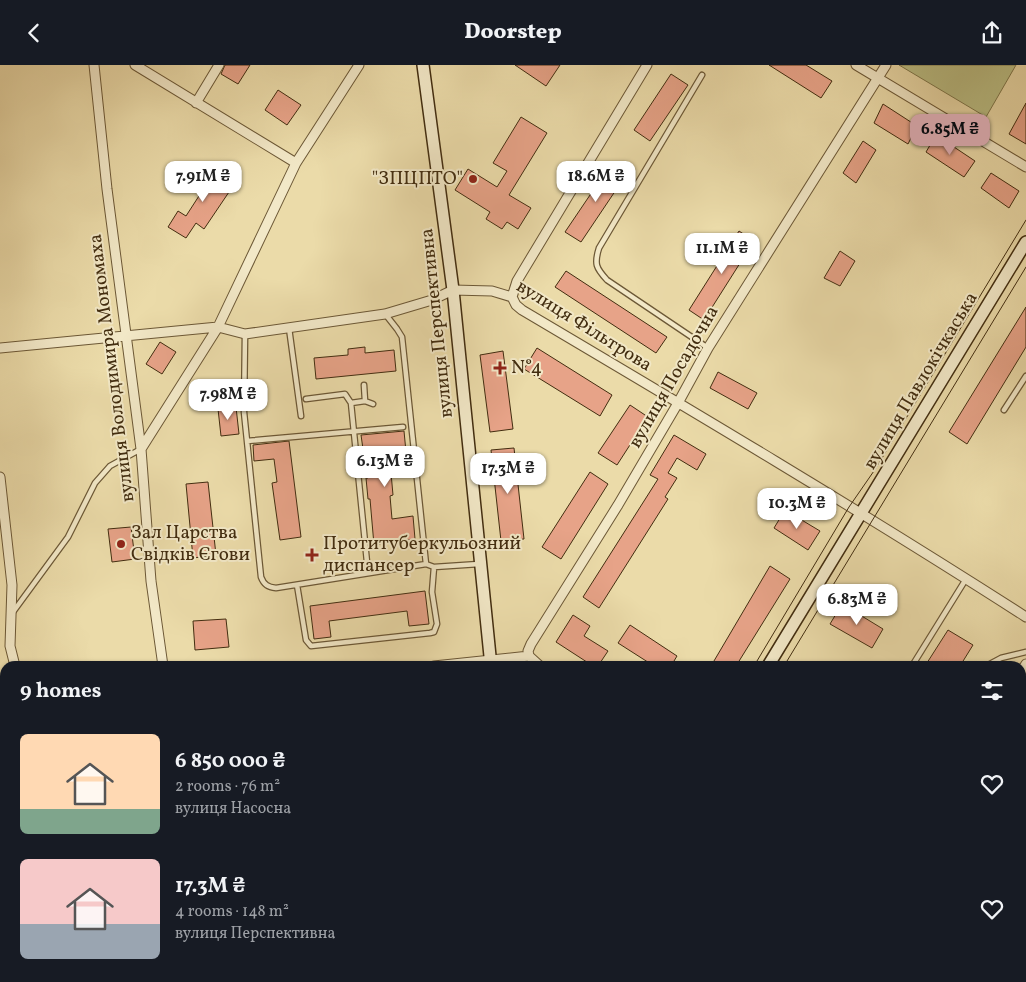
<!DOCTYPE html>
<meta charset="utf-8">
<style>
body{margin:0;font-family:Vollkorn,serif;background:#20242c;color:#f1f3f6;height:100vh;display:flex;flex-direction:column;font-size:19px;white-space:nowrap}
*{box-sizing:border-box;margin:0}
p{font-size:16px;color:#9ea1a6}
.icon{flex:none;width:28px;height:28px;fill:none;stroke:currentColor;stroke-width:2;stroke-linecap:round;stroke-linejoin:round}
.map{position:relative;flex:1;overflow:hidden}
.panel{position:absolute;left:0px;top:596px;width:1026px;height:321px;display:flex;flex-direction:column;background:#171b24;border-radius:15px 15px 0 0;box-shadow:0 1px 4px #0004}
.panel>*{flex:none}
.price{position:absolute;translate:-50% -42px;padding:0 11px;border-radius:10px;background:#fff;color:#222;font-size:16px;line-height:32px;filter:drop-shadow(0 1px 2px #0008)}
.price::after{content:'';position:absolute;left:50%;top:30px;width:15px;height:11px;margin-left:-8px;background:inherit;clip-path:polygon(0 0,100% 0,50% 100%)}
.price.on{background:#c59692;color:#111}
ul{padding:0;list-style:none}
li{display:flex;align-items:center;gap:15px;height:125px;padding:0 20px}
li span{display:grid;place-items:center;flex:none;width:140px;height:100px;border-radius:8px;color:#555}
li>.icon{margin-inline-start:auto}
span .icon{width:60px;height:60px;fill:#fffc;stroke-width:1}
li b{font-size:21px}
h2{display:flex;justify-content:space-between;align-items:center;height:60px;padding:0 20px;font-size:21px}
header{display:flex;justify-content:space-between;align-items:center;height:65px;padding:0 20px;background:#171b24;font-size:22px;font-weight:800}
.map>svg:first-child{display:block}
</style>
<header><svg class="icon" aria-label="back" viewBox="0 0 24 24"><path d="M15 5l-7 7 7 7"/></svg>Doorstep<svg class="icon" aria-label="share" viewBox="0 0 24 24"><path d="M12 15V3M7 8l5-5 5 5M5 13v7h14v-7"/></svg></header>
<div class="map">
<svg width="1026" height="917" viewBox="0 0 1026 917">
<rect width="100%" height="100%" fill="#ebdba9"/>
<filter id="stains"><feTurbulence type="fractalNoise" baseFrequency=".004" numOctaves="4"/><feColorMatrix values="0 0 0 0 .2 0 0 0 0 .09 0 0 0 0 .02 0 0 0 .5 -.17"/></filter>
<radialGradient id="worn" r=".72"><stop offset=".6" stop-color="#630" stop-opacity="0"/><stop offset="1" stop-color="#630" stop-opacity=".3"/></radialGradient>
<path fill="#bbbf85" stroke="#7e764a" d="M899,0H1016L986,52Z"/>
<path fill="#e7a388" stroke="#422d10" d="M225,0H250L238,19L221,9Z
M515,0H560L546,21Z
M769,0H806L832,16L821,33Z
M671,9L688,20L650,76L634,65Z
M278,25L301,40L287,60L265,45Z
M1026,38V79L1009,69Z
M883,39L917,61L908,79L874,58Z
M521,52L547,68L509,130L531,143L518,164L507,157L502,164L486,154L490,147L455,125L468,104L497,122L507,106L493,98Z
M936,70L975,96L964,112L926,87Z
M863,76L876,85L856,118L843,108Z
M211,97L229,109L220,122L229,127L204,164L196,158L186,173L168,162L178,146L186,151L208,117L201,112Z
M611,99L626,110L581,177L565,167Z
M991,108L1019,126L1009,143L981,123Z
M739,166L754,176L704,255L689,245Z
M840,186L855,196L840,221L824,213Z
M566,206L667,272L656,288L555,222Z
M1026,242V282L967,379L949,367Z
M160,277L176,287L162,309L146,299Z
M365,282V288L394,285L396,306L316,314L314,293L348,290V284Z
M537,283L612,330L600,351L524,304Z
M503,286L513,364L490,367L480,290Z
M718,307L757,328L748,344L710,323Z
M630,340L648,352L617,400L598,388Z
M236,342L239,369L221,371L218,344Z
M404,366L406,387L385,389L387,409L391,408L393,430L390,431L392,454L413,451L415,474L374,480L370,434H368L366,413H368L365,384H363L361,370Z
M674,370L706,389L697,405L677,393L668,408L677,413L665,432L668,434L599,543L583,532L658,414L650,410Z
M289,376L301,472L280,475L272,418L277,417L274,394L254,396L253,380Z
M514,383L524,474L501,476L491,385Z
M590,407L608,419L561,494L542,482Z
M208,417L216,490L193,493L186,419Z
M785,445L820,466L808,485L774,463Z
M131,462L135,494L112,497L108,464Z
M770,501L790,514L736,601H711Z
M425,526L429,559L409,561L407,546L329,556L331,572L314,574L310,541Z
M842,539L883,564L872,583L830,559Z
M573,550L590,561L584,571L608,586L598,601H593L556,577Z
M226,554L229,582L195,585L193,556Z
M630,560L677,591L671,601H654L618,578Z
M948,565L973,580L960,601H925Z"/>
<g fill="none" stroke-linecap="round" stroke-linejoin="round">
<defs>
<path id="lane" d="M702,10L599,183C594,199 596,203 607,215L708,283
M386,250L397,264L402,272L426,499L434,502L479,499
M289,263L301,351
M245,269L244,347L261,512C264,520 268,522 276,523L426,499
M364,320L365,336
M306,334L345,329L351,338L368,507
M351,338L365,336L373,339
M1004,345L1026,311
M247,376L403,362
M297,520L306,575L311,581L430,568L434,567L437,559L432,527L434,502
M13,547L68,472L95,418L110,401L141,384
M912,601L966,514
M986,601L1001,593L1026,587
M1021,877L1026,869
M651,912L658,917
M773,917L775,912
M898,917L899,912"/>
<path id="street" d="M94,0L107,124L141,384L151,516L163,601
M135,0L296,98
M359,0L296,98L218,262L245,269L385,249L432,235L453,225L492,226L512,232L516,240L522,245C691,345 861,446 1026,552
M856,0L1026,102
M196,38L219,0
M512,232L517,216L647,0
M0,283L218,262
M141,384L218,262
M0,412L12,520L10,581L15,601
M529,591L528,586L531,579L618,440L678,338L708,283L886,0
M434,601L529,591L540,601
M1021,607L1026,599
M0,649H5
M1021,889L1026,892
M56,912L57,917
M196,912V917
M832,917L835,912"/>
<path id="secondary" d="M423,0L453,225L491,601
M768,601L1026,177
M523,912V917
M532,912L533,917
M577,917L579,912"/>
</defs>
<use href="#lane" stroke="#6c5836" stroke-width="7"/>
<use href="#street" stroke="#6c5836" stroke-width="11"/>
<use href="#secondary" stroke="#422d10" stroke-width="14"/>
<use href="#lane" stroke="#f2e8c7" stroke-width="4.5"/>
<use href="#street" stroke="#f2e8c7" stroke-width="9"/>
<use href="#secondary" stroke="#f2e8c7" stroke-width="11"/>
<path stroke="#422d10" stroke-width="1" d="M754,601L849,442L876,403L1026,155
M784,601L1026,202
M567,917L570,912
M592,917L595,912"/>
</g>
<g fill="#8f2418" stroke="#f2e8c7" stroke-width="2">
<circle cx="473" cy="114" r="5"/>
<path d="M497.5 295.5h5v5h5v5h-5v5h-5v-5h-5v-5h5z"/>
<circle cx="121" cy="479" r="5"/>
<path d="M309.5 482.5h5v5h5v5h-5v5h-5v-5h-5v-5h5z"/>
</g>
<g text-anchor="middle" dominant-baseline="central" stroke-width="4" stroke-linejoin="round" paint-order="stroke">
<g font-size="19" fill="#422d10" stroke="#f2e8c7" text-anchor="start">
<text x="463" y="114" text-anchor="end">"ЗПЦПТО"</text>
<text x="511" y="303">N°4</text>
<text x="131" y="468">Зал Царства<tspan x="131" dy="22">Свідків Єгови</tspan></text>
<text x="323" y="479">Протитуберкульозний<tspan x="323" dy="22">диспансер</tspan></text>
</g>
<g font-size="19" fill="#422d10" stroke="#f2e8c7">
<text transform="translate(437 258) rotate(-96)">вулиця Перспективна</text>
<text transform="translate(584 261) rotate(32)">вулиця Фільтрова</text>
<text transform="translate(112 303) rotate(-97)">вулиця Володимира Мономаха</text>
<text transform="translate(674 312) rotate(-60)">вулиця Посадочна</text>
<text transform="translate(921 316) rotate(-59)">вулиця Павлокічкаська</text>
</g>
</g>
<rect width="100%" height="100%" filter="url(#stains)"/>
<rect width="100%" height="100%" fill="url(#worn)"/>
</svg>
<b class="price on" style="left:950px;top:91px">6.85M ₴</b>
<b class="price" style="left:203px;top:138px">7.91M ₴</b>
<b class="price" style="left:596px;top:138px">18.6M ₴</b>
<b class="price" style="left:722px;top:210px">11.1M ₴</b>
<b class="price" style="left:228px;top:356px">7.98M ₴</b>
<b class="price" style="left:385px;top:423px">6.13M ₴</b>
<b class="price" style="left:508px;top:430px">17.3M ₴</b>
<b class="price" style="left:797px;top:465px">10.3M ₴</b>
<b class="price" style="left:857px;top:561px">6.83M ₴</b>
<section class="panel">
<h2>9 homes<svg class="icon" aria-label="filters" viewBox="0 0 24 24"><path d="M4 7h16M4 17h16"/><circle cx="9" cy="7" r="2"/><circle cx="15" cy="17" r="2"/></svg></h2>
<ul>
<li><span style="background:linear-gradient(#ffd9b3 75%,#7fa58c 0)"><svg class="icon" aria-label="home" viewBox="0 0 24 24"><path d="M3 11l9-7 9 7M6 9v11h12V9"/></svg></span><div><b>6 850 000 ₴</b><p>2 rooms · 76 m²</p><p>вулиця Насосна</p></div><svg class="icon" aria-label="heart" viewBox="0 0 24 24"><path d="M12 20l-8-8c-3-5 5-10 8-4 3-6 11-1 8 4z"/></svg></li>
<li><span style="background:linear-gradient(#f6c9c9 65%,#9aa5b1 0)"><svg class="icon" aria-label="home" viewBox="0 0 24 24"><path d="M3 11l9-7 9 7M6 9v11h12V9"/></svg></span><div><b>17.3M ₴</b><p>4 rooms · 148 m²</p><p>вулиця Перспективна</p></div><svg class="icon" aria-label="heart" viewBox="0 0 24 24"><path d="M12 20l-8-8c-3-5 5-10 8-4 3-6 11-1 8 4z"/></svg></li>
</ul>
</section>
</div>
